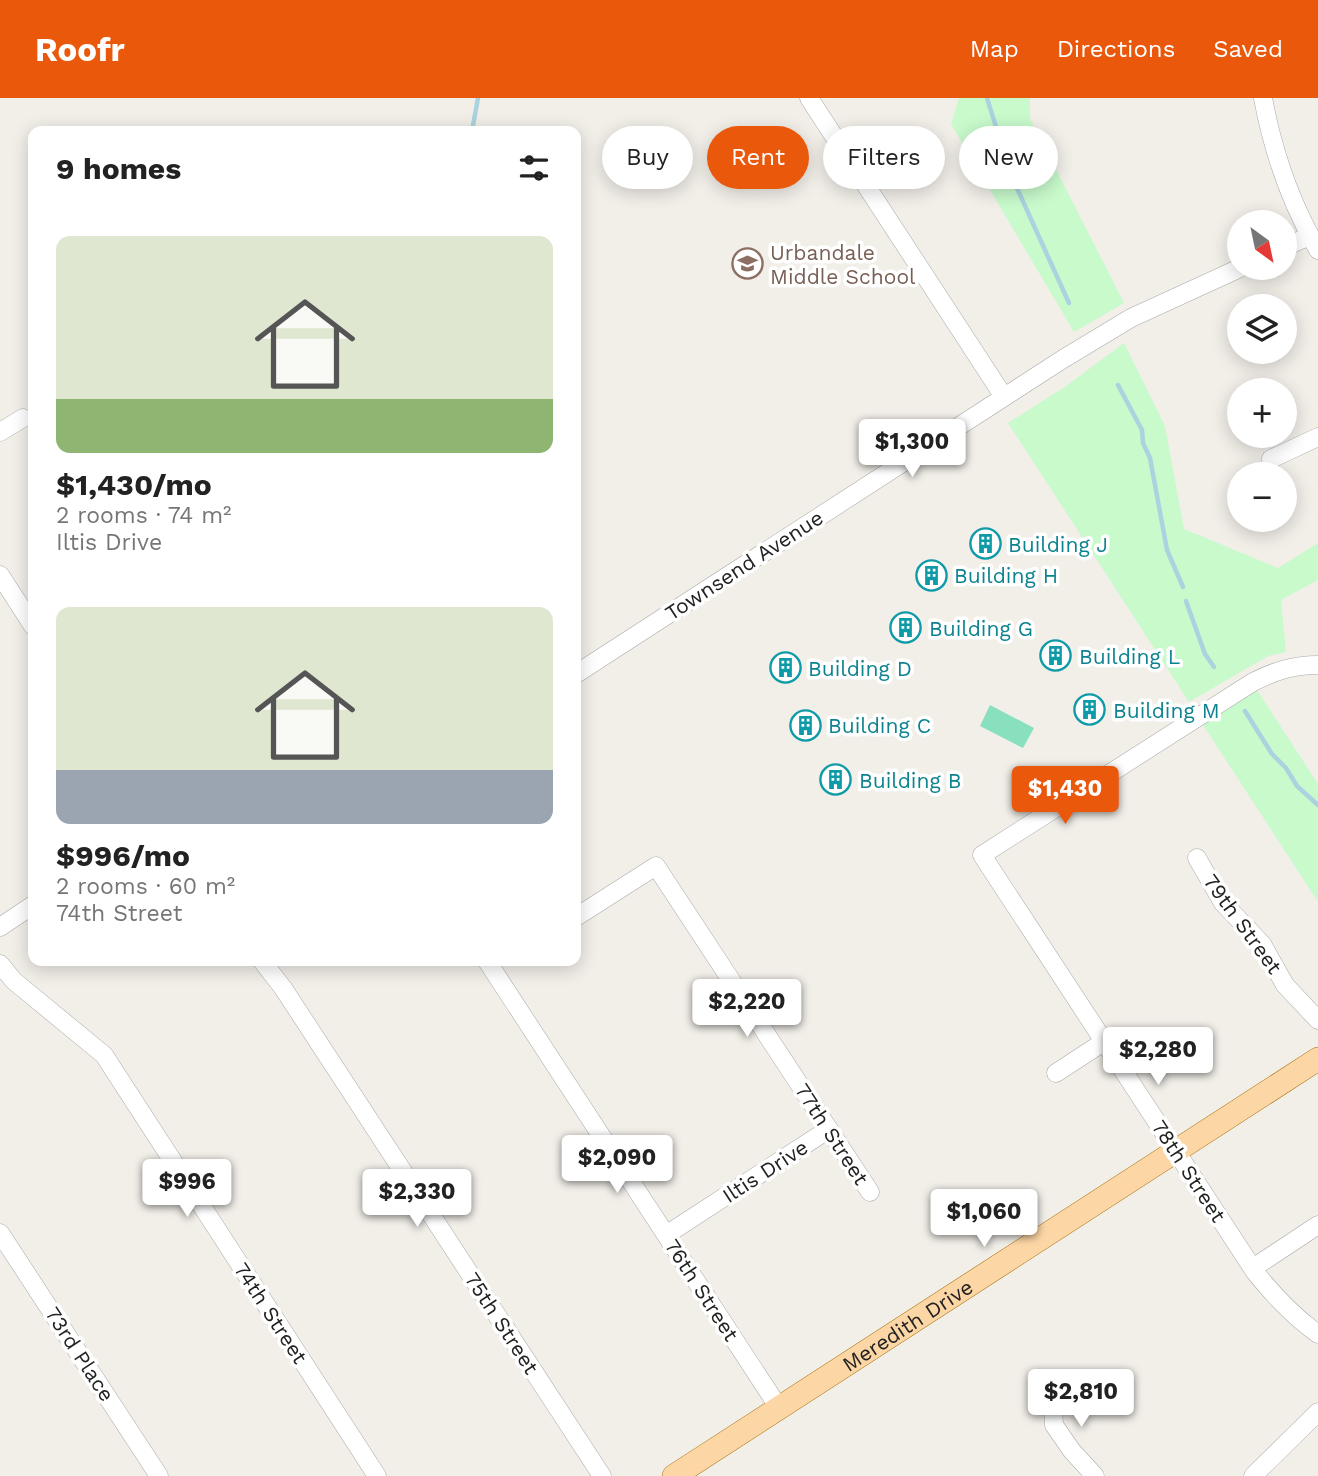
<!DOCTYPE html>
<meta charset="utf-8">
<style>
body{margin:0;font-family:"Work Sans",sans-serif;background:#f2f2f2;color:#222;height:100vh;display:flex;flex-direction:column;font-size:26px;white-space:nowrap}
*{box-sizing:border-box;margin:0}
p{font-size:23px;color:#767676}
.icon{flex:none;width:38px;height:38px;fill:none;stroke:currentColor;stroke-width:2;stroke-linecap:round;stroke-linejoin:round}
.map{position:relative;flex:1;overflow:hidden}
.details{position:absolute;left:28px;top:28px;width:553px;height:840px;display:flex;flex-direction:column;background:#fff;border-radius:14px;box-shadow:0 4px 18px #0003}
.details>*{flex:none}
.top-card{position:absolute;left:602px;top:28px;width:611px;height:63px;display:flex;gap:14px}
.needle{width:46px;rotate:147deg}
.fabs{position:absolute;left:1227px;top:112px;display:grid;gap:14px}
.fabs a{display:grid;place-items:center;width:70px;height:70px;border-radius:50%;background:#fff;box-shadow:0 4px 18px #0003;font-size:35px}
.price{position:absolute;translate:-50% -60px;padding:0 16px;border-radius:7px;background:#fff;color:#222;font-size:23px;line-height:46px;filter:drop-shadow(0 2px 4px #0008)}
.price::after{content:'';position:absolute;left:50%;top:42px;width:21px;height:16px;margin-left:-10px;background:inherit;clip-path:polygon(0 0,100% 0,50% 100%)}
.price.selected{background:#ea580c;color:#fff}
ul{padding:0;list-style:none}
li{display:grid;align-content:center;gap:14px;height:371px;padding:0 28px}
li span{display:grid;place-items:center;height:217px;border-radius:14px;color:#555}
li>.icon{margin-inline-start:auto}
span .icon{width:126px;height:126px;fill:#fffc;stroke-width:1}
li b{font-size:30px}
h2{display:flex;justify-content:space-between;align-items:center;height:84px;padding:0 28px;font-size:30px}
.pill{padding:0 24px;border-radius:32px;background:#fff;box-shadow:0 4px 18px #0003;font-size:24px;line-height:63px}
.pill.selected{background:#ea580c;color:#fff}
header{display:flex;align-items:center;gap:42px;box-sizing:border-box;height:98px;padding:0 35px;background:#ea580c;color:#fff}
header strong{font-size:33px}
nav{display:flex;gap:38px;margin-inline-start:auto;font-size:24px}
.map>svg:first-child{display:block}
</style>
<header>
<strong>Roofr</strong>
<nav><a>Map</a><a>Directions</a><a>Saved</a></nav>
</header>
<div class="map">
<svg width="1318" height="1378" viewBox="0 0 1318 1378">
<rect width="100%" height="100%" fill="#f2efe9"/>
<path fill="#c8facc" d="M959,0H1030V20L1124,205L1074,234L951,26Z
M1124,245L1165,328L1184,431L1278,470L1318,445V482L1281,502L1286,554L1268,558L1189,604L1008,325L1066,288Z
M1257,592L1318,686V804L1203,627Z"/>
<path fill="#88e0be" d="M990,607L1034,630L1023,650L980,628Z"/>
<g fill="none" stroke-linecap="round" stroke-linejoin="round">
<path stroke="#aad3df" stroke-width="4.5" d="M987,0L1011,77L1069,205
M472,33L478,0
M1118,287L1142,332L1143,345L1150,360L1167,452L1183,489
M1186,503L1205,556L1214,569
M1245,613L1272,656L1286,670L1297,688L1318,707"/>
<defs>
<path id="minor" d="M809,0L1004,299
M1263,0C1273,54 1290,104 1318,152
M1284,149L1310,138
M0,334L23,320
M1271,361L1318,339
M0,477L33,528
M1318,567C1293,567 1275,573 1253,584L982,757L1255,1174C1274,1198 1293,1218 1318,1236
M576,576L1063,261L1131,220L1240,170
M1197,760L1223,805L1262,846L1285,887L1318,922
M576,819L656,768L870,1094
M0,829L33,807
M262,863L283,890L602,1378
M487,863L779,1310
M0,866L14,883L104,957L377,1378
M1056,975L1105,943
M0,1135L159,1378
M666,1137L829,1031
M1253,1170L1318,1127
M1052,1292L1054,1327L1072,1353L1095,1378
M1253,1378L1318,1314"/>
<g id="major">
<path id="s1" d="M674,1378L1318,961"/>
</g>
</defs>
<use href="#minor" stroke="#a9a9a9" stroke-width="19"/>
<use href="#major" stroke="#a06b00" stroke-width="24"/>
<use href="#minor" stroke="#fff" stroke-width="18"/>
<use href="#major" stroke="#fcd6a4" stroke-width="23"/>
</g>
<defs>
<symbol id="school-ring" viewBox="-11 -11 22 22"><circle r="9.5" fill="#fff" stroke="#8d6e63" stroke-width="1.5"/><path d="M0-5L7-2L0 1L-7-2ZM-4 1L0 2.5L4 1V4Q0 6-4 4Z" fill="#8d6e63"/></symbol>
<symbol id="building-ring" viewBox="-11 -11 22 22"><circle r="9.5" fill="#fff" stroke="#0f9aa8" stroke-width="1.5"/><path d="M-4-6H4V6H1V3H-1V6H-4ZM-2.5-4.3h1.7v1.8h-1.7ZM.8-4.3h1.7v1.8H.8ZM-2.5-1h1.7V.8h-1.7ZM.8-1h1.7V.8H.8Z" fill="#0f9aa8"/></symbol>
</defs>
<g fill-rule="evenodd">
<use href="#school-ring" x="730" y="148" width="35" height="35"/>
<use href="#building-ring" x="968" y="428" width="35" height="35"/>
<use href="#building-ring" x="914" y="460" width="35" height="35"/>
<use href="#building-ring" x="888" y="512" width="35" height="35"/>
<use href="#building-ring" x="1038" y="540" width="35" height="35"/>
<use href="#building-ring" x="768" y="552" width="35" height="35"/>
<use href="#building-ring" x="1072" y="594" width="35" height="35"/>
<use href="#building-ring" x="788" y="610" width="35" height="35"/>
<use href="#building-ring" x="818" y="664" width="35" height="35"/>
</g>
<g text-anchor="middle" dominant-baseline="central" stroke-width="7" stroke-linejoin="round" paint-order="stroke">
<g font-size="21" fill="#785e54" stroke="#fff" text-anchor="start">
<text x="770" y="154">Urbandale<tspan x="770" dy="24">Middle School</tspan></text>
</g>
<g font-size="21" fill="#0d838f" stroke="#fff" text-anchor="start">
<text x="1008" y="446">Building J</text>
<text x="954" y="477">Building H</text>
<text x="929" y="530">Building G</text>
<text x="1079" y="558">Building L</text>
<text x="808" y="570">Building D</text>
<text x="1113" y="612">Building M</text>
<text x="828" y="627">Building C</text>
<text x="859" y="682">Building B</text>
</g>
<g font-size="21" fill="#222" stroke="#fff">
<text transform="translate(744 467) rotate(-33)">Townsend Avenue</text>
<text transform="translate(1243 826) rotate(54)">79th Street</text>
<text transform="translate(832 1036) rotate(57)">77th Street</text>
<text transform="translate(765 1073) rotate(-33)">Iltis Drive</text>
<text transform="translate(1189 1073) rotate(57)">78th Street</text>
<text transform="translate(702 1192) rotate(57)">76th Street</text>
<text transform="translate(271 1215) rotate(57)">74th Street</text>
<text transform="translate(502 1225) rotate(57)">75th Street</text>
<text stroke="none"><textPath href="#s1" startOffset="278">Meredith Drive</textPath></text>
<text transform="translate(80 1256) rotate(57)">73rd Place</text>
</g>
</g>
</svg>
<div class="fabs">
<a><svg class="needle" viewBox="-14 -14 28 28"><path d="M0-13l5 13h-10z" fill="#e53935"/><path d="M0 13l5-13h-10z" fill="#767676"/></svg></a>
<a><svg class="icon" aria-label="layers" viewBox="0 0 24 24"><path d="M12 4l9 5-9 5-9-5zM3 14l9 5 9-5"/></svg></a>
<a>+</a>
<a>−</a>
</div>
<b class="price" style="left:912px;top:381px">$1,300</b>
<b class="price selected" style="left:1065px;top:728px">$1,430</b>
<b class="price" style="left:747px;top:941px">$2,220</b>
<b class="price" style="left:1158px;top:989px">$2,280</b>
<b class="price" style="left:617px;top:1097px">$2,090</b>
<b class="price" style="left:187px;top:1121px">$996</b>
<b class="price" style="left:417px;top:1131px">$2,330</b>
<b class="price" style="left:984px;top:1151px">$1,060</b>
<b class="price" style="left:1081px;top:1331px">$2,810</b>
<div class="top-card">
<a class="pill">Buy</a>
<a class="pill selected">Rent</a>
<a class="pill">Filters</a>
<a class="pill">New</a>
</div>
<section class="details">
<h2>9 homes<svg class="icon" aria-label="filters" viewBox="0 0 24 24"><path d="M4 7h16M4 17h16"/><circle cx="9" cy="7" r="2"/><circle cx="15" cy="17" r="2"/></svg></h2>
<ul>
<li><span style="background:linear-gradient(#dfe7d0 75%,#8fb573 0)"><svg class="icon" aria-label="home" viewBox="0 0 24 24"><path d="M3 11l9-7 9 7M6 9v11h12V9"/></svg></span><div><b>$1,430/mo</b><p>2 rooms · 74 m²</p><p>Iltis Drive</p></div></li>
<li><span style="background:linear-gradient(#dfe7d0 75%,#9aa5b1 0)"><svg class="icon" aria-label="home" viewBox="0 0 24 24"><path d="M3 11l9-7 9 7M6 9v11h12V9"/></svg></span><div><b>$996/mo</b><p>2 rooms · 60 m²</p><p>74th Street</p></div></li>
</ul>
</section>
</div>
